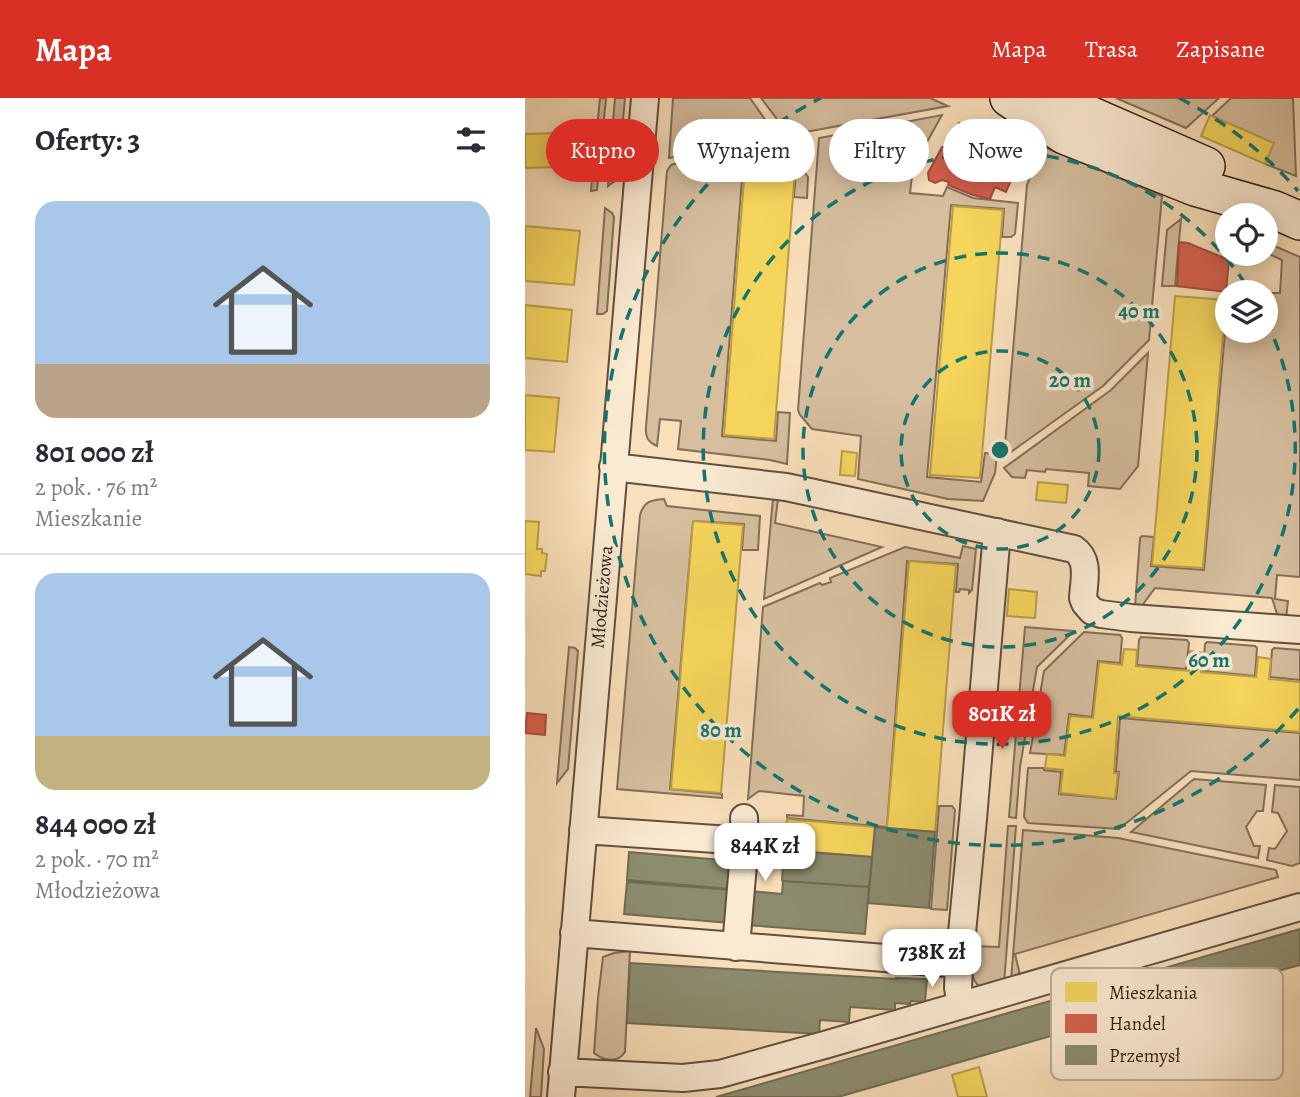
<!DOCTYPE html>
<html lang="pl">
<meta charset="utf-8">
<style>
body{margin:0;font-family:Alegreya,serif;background:#f2f2f3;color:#2b2b33;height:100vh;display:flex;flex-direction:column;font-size:26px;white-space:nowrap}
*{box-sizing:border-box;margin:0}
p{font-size:23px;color:#7c7c81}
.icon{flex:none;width:38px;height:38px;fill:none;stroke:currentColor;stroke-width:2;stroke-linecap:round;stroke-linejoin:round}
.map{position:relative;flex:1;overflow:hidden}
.details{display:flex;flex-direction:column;background:#fff;width:525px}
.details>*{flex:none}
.guide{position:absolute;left:21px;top:21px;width:648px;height:63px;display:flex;gap:14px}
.tools{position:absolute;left:690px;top:105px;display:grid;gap:14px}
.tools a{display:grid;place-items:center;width:63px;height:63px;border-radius:50%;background:#fff;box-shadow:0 4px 18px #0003;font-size:35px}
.price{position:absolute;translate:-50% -60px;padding:0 16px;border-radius:14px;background:#fff;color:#222;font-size:23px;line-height:46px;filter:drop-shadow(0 2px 4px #0008)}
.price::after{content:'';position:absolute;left:50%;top:42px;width:21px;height:16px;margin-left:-10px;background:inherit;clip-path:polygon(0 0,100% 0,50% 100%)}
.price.selected{background:#d93025;color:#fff}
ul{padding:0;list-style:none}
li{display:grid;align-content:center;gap:14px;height:371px;padding:0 35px}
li+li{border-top:2px solid #e1e1e2}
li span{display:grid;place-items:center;height:217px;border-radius:21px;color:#555}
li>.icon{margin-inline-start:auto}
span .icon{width:126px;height:126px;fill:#fffc;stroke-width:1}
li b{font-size:30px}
h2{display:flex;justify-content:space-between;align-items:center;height:84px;padding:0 35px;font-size:30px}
.pill{padding:0 24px;border-radius:32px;background:#fff;box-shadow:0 4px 18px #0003;font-size:24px;line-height:63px}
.pill.selected{background:#d93025;color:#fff}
header{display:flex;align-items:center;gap:42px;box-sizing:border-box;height:98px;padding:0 35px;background:#d93025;color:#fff}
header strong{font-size:33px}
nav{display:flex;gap:38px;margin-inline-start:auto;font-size:24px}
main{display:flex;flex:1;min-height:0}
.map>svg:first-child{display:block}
</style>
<header>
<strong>Mapa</strong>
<nav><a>Mapa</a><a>Trasa</a><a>Zapisane</a></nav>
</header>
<main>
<section class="details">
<h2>Oferty: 3<svg class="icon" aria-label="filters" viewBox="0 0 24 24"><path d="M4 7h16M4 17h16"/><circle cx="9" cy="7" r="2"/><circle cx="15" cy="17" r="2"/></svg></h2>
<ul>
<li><span style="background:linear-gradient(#a9c7e8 75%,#b9a48a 0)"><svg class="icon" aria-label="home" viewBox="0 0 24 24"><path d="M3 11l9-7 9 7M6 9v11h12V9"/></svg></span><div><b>801 000 zł</b><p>2 pok. · 76 m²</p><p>Mieszkanie</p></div></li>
<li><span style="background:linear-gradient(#a9c7e8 75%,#c2b280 0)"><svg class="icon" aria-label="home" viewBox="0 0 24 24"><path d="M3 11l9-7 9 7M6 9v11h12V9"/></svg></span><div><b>844 000 zł</b><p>2 pok. · 70 m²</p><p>Młodzieżowa</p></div></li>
</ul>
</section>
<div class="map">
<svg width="775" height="999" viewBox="0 0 775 999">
<rect width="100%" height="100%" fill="#f9dfba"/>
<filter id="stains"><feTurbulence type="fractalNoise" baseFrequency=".00286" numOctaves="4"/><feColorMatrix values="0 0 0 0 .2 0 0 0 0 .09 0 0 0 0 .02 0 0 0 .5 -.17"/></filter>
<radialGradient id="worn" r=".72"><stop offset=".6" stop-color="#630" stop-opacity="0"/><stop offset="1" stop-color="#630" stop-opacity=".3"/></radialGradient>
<path fill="#d6be9e" stroke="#826e59" stroke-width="2" d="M75,0H81L72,92L66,93Z
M90,0H100L93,77L91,82L83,88Z
M148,0H225L253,40L144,60Z
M236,0H405L423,8L264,37Z
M591,0H694L661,30Z
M706,0H768L771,78L740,66L687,18Z
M417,17L388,69L385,95L418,98L422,89L448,100L493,105L490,136L486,139H477L479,111L426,107L402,379L456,384L460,355L472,357L470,375L458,403L423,401L333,381L336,338L287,331L275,317L273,312L294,40Z
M259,46L283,79L282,100L269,99L271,72L218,68L197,338L251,343L253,314L265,315L262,366L245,362L153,351L156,323L135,321L132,348C123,344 120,339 121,329L142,73L146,67L149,66Z
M517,48L637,98L624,242L578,288L479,359L502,87Z
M80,110L87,115L89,119L82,213L78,216H72Z
M656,121L650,188H637L642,132Z
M740,144L775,159V479L752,477L750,501L763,503L761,520L753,519L747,500L630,490L616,509H610L615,440L617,438L629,439L626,468L679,472L702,212V233H740V195H755L757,162L740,154Z
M623,255L613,368L595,391L563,388L564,375L521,371L520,374L502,372L500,380L487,379L479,370L586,292Z
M248,400L253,401L250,425L357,449L239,501Z
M139,401L142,408L235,418L233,452H217L219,426L168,423L145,691L197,696V700L92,691L115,417C119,403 126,402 139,401Z
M438,448L451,451L447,492L444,495V492L435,491L434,494H431L433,466L382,463L362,729L262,720V717L278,718L279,698L234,693L223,701L238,509L295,485L297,487L306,484L305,480L380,449L435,460Z
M500,529L549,533L512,569L495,669L491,720L484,719Z
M559,534L595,537L597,540L595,565L573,563L567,619L544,616L539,657L505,655L519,573Z
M616,539L662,542L664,545L661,571L612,567L614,542Z
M682,544L730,548L732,550L730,578L678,573L680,546Z
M44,549L50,550L53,553L43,671L32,685Z
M749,550L775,552V582L745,579L747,552Z
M595,620L775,635V682L666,673L594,731L503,725L499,719L503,670H519V672L536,674L534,696L591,701L594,674H591Z
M669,681L741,687L738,713H732L721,729L729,748H735L733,760L606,734Z
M750,687L775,689V765L767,768L742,762L744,750L750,751L762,733L753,715L747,714Z
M414,708H427L430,712L422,812L406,811Z
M483,728H491L479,886C473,887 466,890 461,890C442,889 447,860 447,848L474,849Z
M498,732L593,740L751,772L753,779L490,856L496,881L486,883Z
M105,853L100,954C93,965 79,963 69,955L73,900L78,859L89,855Z
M11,930L19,951L16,999H5Z"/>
<path fill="#f6d55c" stroke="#ba9e46" stroke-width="2" d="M685,17L749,45L740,66L676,38Z
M30,35L32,69L0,70V36Z
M220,69L270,73L249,341L199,337Z
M428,108L478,112L455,380L405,377Z
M0,128L55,133L49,187L0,183Z
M650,198L701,202L678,470L627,467Z
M0,207L47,212L42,264L0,260Z
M0,297L34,300L29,354L0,352Z
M317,353L332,355L330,378L315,377Z
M513,384L543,387L541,405L511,402Z
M0,423L14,424L12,451H17V455L22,456L20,473H16V478L0,476Z
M168,423L218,427L196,695L146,691Z
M384,463L431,467L410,734L362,730Z
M484,491L512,494L510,520L482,518Z
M599,551L612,552L611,568L664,573L665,553L679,555L676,574L731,579L733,559L746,561L744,581L775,584V634L593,618L589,675H593L590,701L535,695L538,672L520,670L522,656L540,658L545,618L568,620L574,564L597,567Z
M262,721L350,729L347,759L259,752Z
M454,969L462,999H433L427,977Z"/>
<path fill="#d6604d" stroke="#a34c3c" stroke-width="2" d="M434,25L477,44L475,48L497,57L481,94L470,89L465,101L448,97L423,87L424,84L417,82L410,85L404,82L403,75L417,49H425Z
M654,144L663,145L704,162L701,194L652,188Z
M2,615L21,617L20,637L0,635Z"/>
<path fill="#8c8c6e" stroke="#706b53" stroke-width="2" d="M350,729L410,734L404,810L343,805Z
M259,752L347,759L344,789L258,783L257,782Z
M104,754L208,763L205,791L102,782Z
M258,783L344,789L340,836L222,827L225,793L257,796Z
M102,784L207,792L204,825L99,816Z
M775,831V867L721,882L313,999H191Z
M105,865L371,881V880L402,881L400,904L386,903L385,906L370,905V912L325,909L324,924L295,922L294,936L102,925Z"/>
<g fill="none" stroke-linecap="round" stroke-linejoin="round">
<defs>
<path id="street" d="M88,369L261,389L549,451C565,462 559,482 558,500L560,505L567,513L576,516L606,520L775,532
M58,732L220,743
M49,835L434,866
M211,849L220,743L219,720
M436,907L433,890L434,866L448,721L472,434
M37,974L158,980L195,976L303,946L775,809
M36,999L120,0"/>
<path id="secondary" d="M484,0L539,37L670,89L750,112L775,123
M498,0L537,5L681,68"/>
</defs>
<use href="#street" stroke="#604f3e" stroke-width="30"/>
<use href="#secondary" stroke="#2d1f14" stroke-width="40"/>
<use href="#street" stroke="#fbead2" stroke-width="26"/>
<use href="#secondary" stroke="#fbead2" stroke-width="37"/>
</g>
<g fill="none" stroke="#0f766e" stroke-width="3.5" stroke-dasharray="12 9">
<circle cx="475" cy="352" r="99"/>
<circle cx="475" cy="352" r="197"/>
<path d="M741 222A296 296 0 1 1 725 193"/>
<path d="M773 611A395 395 0 1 1 296 0M654 0A395 395 0 0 1 773 93"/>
</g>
<g text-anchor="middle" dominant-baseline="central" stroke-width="7" stroke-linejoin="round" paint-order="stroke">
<g font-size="19" fill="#2d1f14" stroke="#fbead2">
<text transform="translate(77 499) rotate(-85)">Młodzieżowa</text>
</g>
</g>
<rect x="526" y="870" width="232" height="112" rx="10" fill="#fbead2" stroke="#bdad99" stroke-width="2"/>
<rect x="540" y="884" width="32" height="20" fill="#f6d55c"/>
<rect x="540" y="916" width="32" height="19" fill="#d6604d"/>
<rect x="540" y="947" width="32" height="20" fill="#8c8c6e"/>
<g font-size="19" fill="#2d1f14">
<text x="584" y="901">Mieszkania</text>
<text x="584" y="932">Handel</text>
<text x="584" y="964">Przemysł</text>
</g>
<circle cx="475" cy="352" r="10" fill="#0f766e" stroke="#fbead2" stroke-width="3.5"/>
<g font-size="21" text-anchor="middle" font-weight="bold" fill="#0f766e" stroke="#fbead2" stroke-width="7" stroke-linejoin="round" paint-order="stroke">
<text x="614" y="220">40 m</text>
<text x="545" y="289">20 m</text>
<text x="684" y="569">60 m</text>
<text x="196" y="639">80 m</text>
</g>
<rect width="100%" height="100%" filter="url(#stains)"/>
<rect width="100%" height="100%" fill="url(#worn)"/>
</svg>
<div class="tools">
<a><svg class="icon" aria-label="locate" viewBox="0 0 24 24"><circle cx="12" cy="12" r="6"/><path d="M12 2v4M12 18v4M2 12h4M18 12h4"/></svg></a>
<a><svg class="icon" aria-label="layers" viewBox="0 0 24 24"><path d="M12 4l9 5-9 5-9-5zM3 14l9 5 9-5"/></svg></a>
</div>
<b class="price selected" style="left:477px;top:653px">801K zł</b>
<b class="price" style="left:240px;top:785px">844K zł</b>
<b class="price" style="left:407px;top:891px">738K zł</b>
<div class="guide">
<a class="pill selected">Kupno</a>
<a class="pill">Wynajem</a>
<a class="pill">Filtry</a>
<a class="pill">Nowe</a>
</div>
</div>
</main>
